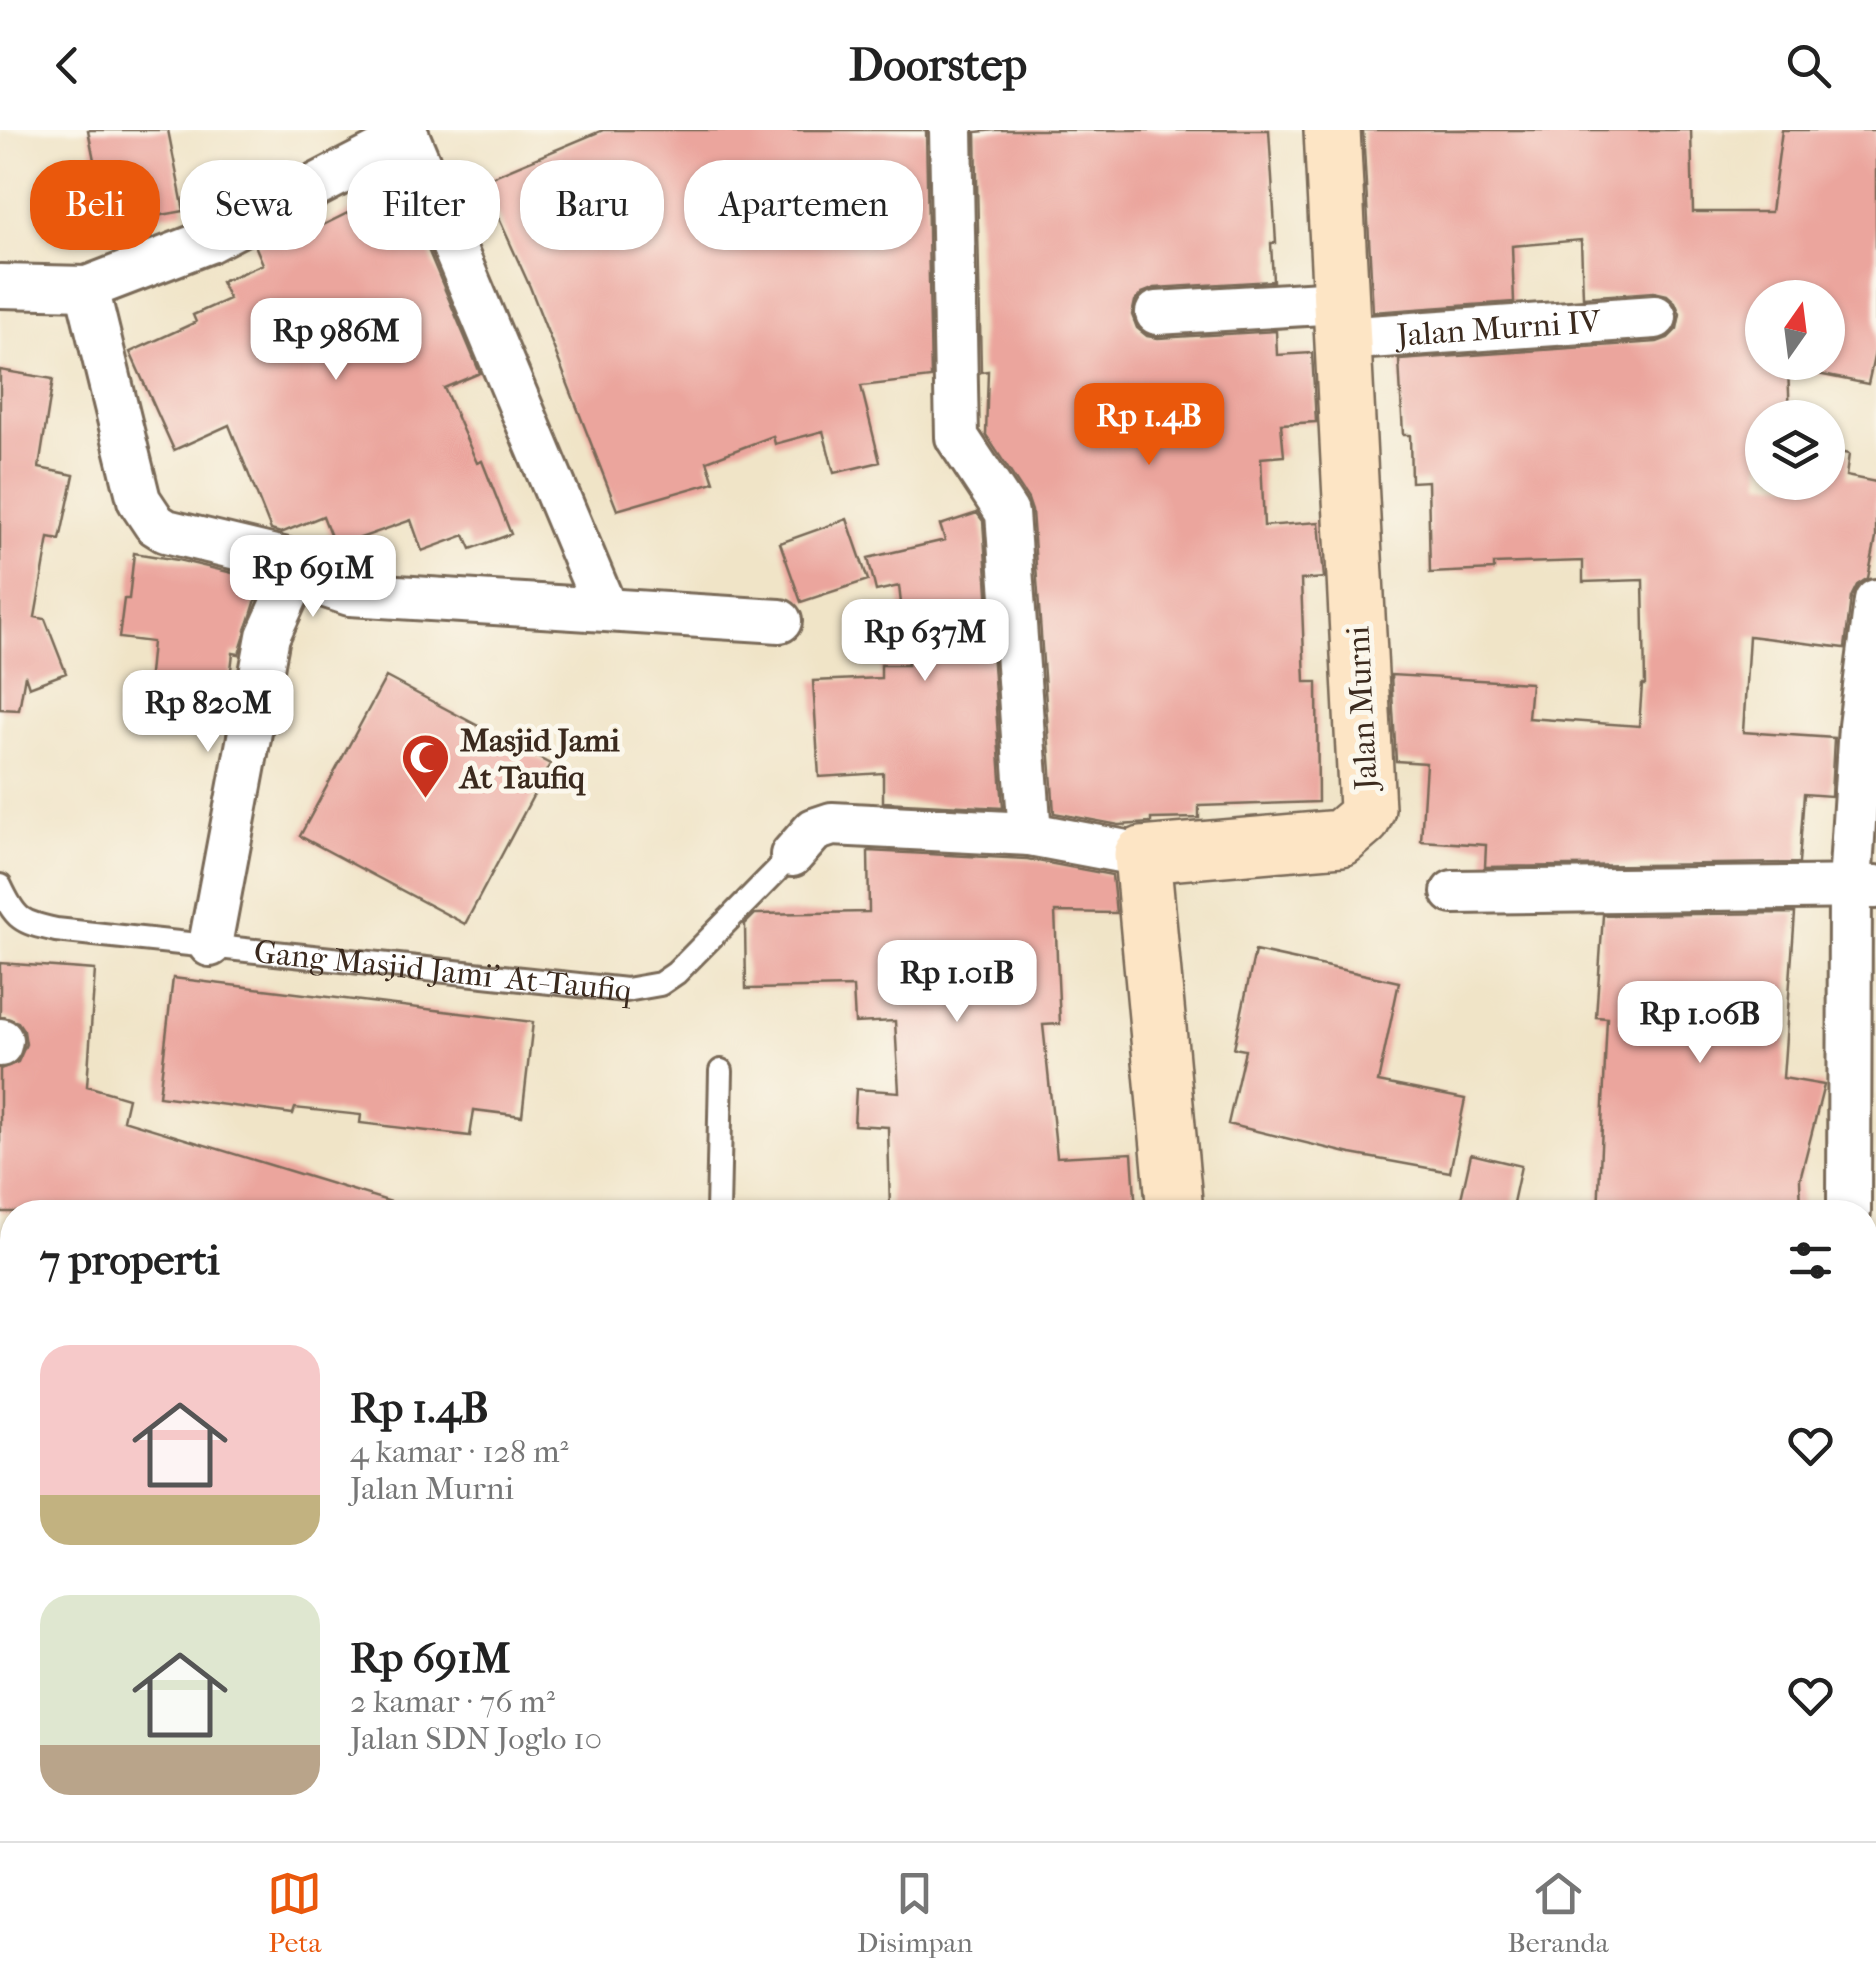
<!DOCTYPE html>
<html lang="id">
<meta charset="utf-8">
<style>
body{margin:0;font-family:"IM FELL French Canon",serif;background:#f6f6f6;color:#222;height:100vh;display:flex;flex-direction:column;font-size:38px;white-space:nowrap}
*{box-sizing:border-box;margin:0}
p{font-size:32px;color:#767676}
.icon{flex:none;width:55px;height:55px;fill:none;stroke:currentColor;stroke-width:2;stroke-linecap:round;stroke-linejoin:round}
.map{position:relative;flex:1;overflow:hidden}
.panel{position:absolute;left:0px;top:1070px;width:1878px;height:642px;display:flex;flex-direction:column;background:#fff;border-radius:40px 40px 0 0;box-shadow:0 2px 8px #0004}
.panel>*{flex:none}
.guide{position:absolute;left:30px;top:30px;width:1000px;height:90px;display:flex;gap:20px}
.needle{width:65px;rotate:14deg}
.fabs{position:absolute;left:1745px;top:150px;display:grid;gap:20px}
.fabs a{display:grid;place-items:center;width:100px;height:100px;border-radius:50%;background:#fff;box-shadow:0 2px 8px #0004;font-size:50px}
.price{position:absolute;translate:-50% -85px;padding:0 22px;border-radius:20px;background:#fff;color:#222;font-size:32px;line-height:65px;filter:drop-shadow(0 2px 5px #0008)}
.price::after{content:'';position:absolute;left:50%;top:60px;width:30px;height:22px;margin-left:-15px;background:inherit;clip-path:polygon(0 0,100% 0,50% 100%)}
.price.current{background:#ea580c;color:#fff}
ul{padding:0;list-style:none}
li{display:flex;align-items:center;gap:30px;height:250px;padding:0 40px}
li span{display:grid;place-items:center;flex:none;width:280px;height:200px;border-radius:30px;color:#555}
li>.icon{margin-inline-start:auto}
span .icon{width:120px;height:120px;fill:#fffc;stroke-width:1}
li b{font-size:42px}
h2{display:flex;justify-content:space-between;align-items:center;height:120px;padding:0 40px;font-size:42px}
.pill{padding:0 35px;border-radius:40px;background:#fff;box-shadow:0 2px 8px #0004;font-size:35px;line-height:90px}
.pill.current{background:#ea580c;color:#fff}
header{display:flex;justify-content:space-between;align-items:center;height:130px;padding:0 40px;background:#fff;font-size:45px;font-weight:800}
.tabs{display:flex;justify-content:space-around;align-items:center;height:140px;border-top:2px solid #e0e0e0;background:#fff;font-size:28px;color:#767676}
.tabs a{display:grid;justify-items:center;gap:5px}
.tabs .current{color:#ea580c}
.map>svg:first-child{display:block}
</style>
<header><svg class="icon" aria-label="back" viewBox="0 0 24 24"><path d="M15 5l-7 7 7 7"/></svg>Doorstep<svg class="icon" aria-label="search" viewBox="0 0 24 24"><circle cx="10" cy="10" r="6"/><path d="M15 15l6 6"/></svg></header>
<div class="map">
<svg width="1876" height="1711" viewBox="0 0 1876 1711">
<rect width="100%" height="100%" fill="#fbf7ec"/>
<filter id="ink" filterUnits="userSpaceOnUse"><feTurbulence type="fractalNoise" baseFrequency=".01" numOctaves="2"/><feDisplacementMap in="SourceGraphic" scale="20" xChannelSelector="R" yChannelSelector="G"/><feConvolveMatrix kernelMatrix="1 2 1 2 8 2 1 2 1" color-interpolation-filters="sRGB"/></filter>
<filter id="wash" filterUnits="userSpaceOnUse"><feTurbulence type="fractalNoise" baseFrequency=".0048" numOctaves="4" result="noise"/><feDisplacementMap in="SourceGraphic" scale="40" xChannelSelector="R" yChannelSelector="G"/><feGaussianBlur stdDeviation="2.25" result="paint"/><feColorMatrix in="noise" values="0 0 0 0 0 0 0 0 0 0 0 0 0 0 0 0 0 1.4 0 .05"/><feComposite in="paint" operator="in"/></filter>
<g filter="url(#wash)">
<rect width="100%" height="100%" fill="#f0e4c7"/>
<g id="blocks">
<path fill="#eba59d" fill-rule="evenodd" d="M88,0H168L184,81L107,95Z
M603,0H926L931,248L861,256L880,332L834,343L823,301L775,314L773,306L707,331L714,352L617,380L530,157L482,51Z
M995,0H1269L1276,113H1271L1273,151L1155,158L1142,163L1135,171L1132,185L1137,198L1147,206L1158,208L1276,201L1277,225L1312,223L1316,292L1281,294L1284,326L1261,328L1264,396L1319,392L1324,448L1301,450L1305,552H1317L1318,672L1199,676V688L1151,689V693L1119,695L1054,683L1032,381L1028,369L986,305L988,241L981,242L976,2Z
M1363,0H1691L1693,82H1771L1782,0H1876V218L1868,254L1788,238L1790,288H1762V352H1828V320L1849,324L1846,346L1876,352V408L1868,448L1857,455L1851,467L1845,518L1749,506L1743,602L1834,608L1831,666L1804,664L1799,733L1485,737L1486,715L1421,711L1426,633L1396,631L1391,545L1531,553L1528,588L1639,596L1642,555H1645L1643,450L1583,452V431L1494,434V440L1430,443L1428,351L1411,352L1410,305H1403L1399,230L1657,212L1668,208L1677,199L1680,184L1675,172L1667,165L1654,162L1583,167L1581,110L1512,116L1514,172L1373,182ZM1762,168H1828V232H1762Z
M405,65L480,243L444,258L477,333L482,331L511,404L471,419L465,405L422,421L411,390L335,417L323,386L281,403L271,400L229,295L174,320L130,222L196,192L193,185L229,169L221,152L263,134L255,115L310,87L315,99L368,73L372,80Z
M0,240L53,249L39,338L74,345L60,410L49,408L35,487L45,489L66,543L29,557L25,545L19,580L0,579Z
M977,383L983,391L1003,678L883,672V643L819,647L813,551L881,548V535H908L899,456L876,461L868,428L945,410L940,395Z
M847,389L868,450L801,472L780,413Z
M134,423L178,430L262,450L239,524L233,523L224,598L145,588L152,512L119,508L124,469H129Z
M386,547L550,634L465,794L300,706Z
M868,721L1027,729L1112,745L1116,783L1055,782L1060,894L1043,895L1057,1027L1132,1023L1136,1082H890L888,997L854,995L856,959L899,962L895,891L855,893L853,857L746,859L745,794L755,784L869,782Z
M1795,783L1783,948L1824,955L1800,1049L1801,1082H1598L1607,888L1596,887L1603,785Z
M1255,821L1399,852L1378,952L1465,969L1450,1042L1351,1024L1228,994L1245,920L1234,918Z
M0,833L95,840L87,956L128,968L123,990L398,1074L396,1082H0V939L18,932L26,914L24,901L18,892L0,886Z
M173,848L533,892L522,986L474,980L470,1006L360,993L361,985L295,978L293,984L159,966Z
M1471,1024L1521,1036L1511,1082H1458Z"/>
</g>
</g>
<g filter="url(#ink)">
<use href="#blocks" fill-opacity="0" stroke="#7a6b59" stroke-width="2.5"/>
<g fill="none" stroke-linecap="round" stroke-linejoin="round">
<defs>
<g id="lane">
<path id="s1" d="M0,756C16,790 20,792 56,800L626,860L660,854L676,843L792,725"/>
<path d="M718,1082L721,941"/>
<path d="M1837,1700V1711"/>
</g>
<g id="street">
<path d="M405,0L605,478"/>
<path d="M951,0L957,307L1007,383L1030,704"/>
<path d="M0,156L87,158L207,112L408,8"/>
<path d="M87,158L139,370L155,394L166,401L287,430L329,457L350,464L780,491"/>
<path d="M1157,183L1339,172"/>
<path id="s2" d="M1341,209L1655,187"/>
<path d="M792,725L814,700L832,694L1030,704L1142,725"/>
<path d="M1453,762L1876,757"/>
<path d="M210,815L268,506L288,462L304,442"/>
<path d="M0,915L1,910"/>
<path d="M1849,1082L1850,756L1860,596L1876,471"/>
<path d="M1865,1238H1876"/>
<path d="M1865,1591L1866,1671"/>
<path d="M605,1711L607,1700"/>
<path d="M1227,1711L1229,1700"/>
</g>
<path id="secondary" d="M1175,1082L1142,725L1341,708L1362,690L1367,679L1332,0
M0,1290L12,1293
M1865,1671L1876,1673
M1444,1700L1446,1711"/>
</defs>
<use href="#lane" stroke="#7a6b59" stroke-width="28"/>
<use href="#street" stroke="#7a6b59" stroke-width="48"/>
<use href="#secondary" stroke="#7a6b59" stroke-width="60"/>
<use href="#lane" stroke="#fff" stroke-width="22"/>
<use href="#street" stroke="#fff" stroke-width="42"/>
<use href="#secondary" stroke="#fde5c5" stroke-width="55"/>
</g>
</g>
<defs>
<symbol id="mosque-pin" viewBox="-11 -11 22 30"><path d="M0 17L-7.5 6A9.5 9.5 0 1 1 7.5 6Z" fill="#c8321e" stroke="#fbf7ec"/><path d="M3.5-4.9A6 6 0 1 0 3.5 4.9A5 5 0 1 1 3.5-4.9Z" fill="#fff"/></symbol>
</defs>
<g fill-rule="evenodd">
<use href="#mosque-pin" x="398" y="600" width="55" height="75"/>
</g>
<g text-anchor="middle" dominant-baseline="central" stroke-width="10" stroke-linejoin="round" paint-order="stroke">
<g font-size="32" fill="#3b2a1e" stroke="#fbf7ec">
<text stroke="none"><textPath href="#s2" startOffset="158">Jalan Murni IV</textPath></text>
<text transform="translate(1362 578) rotate(-93)">Jalan Murni</text>
<text stroke="none"><textPath href="#s1" startOffset="465">Gang Masjid Jami' At-Taufiq</textPath></text>
</g>
<g font-size="32" font-weight="bold" fill="#3b2a1e" stroke="#fbf7ec" text-anchor="start">
<text x="460" y="610">Masjid Jami<tspan x="460" dy="37">At Taufiq</tspan></text>
</g>
</g>
</svg>
<div class="fabs">
<a><svg class="needle" viewBox="-14 -14 28 28"><path d="M0-13l5 13h-10z" fill="#e53935"/><path d="M0 13l5-13h-10z" fill="#767676"/></svg></a>
<a><svg class="icon" aria-label="layers" viewBox="0 0 24 24"><path d="M12 4l9 5-9 5-9-5zM3 14l9 5 9-5"/></svg></a>
</div>
<b class="price" style="left:336px;top:253px">Rp 986M</b>
<b class="price current" style="left:1149px;top:338px">Rp 1.4B</b>
<b class="price" style="left:313px;top:490px">Rp 691M</b>
<b class="price" style="left:925px;top:554px">Rp 637M</b>
<b class="price" style="left:208px;top:625px">Rp 820M</b>
<b class="price" style="left:957px;top:895px">Rp 1.01B</b>
<b class="price" style="left:1700px;top:936px">Rp 1.06B</b>
<div class="guide">
<a class="pill current">Beli</a>
<a class="pill">Sewa</a>
<a class="pill">Filter</a>
<a class="pill">Baru</a>
<a class="pill">Apartemen</a>
</div>
<section class="panel">
<h2>7 properti<svg class="icon" aria-label="filters" viewBox="0 0 24 24"><path d="M4 7h16M4 17h16"/><circle cx="9" cy="7" r="2"/><circle cx="15" cy="17" r="2"/></svg></h2>
<ul>
<li><span style="background:linear-gradient(#f6c9c9 75%,#c2b280 0)"><svg class="icon" aria-label="home" viewBox="0 0 24 24"><path d="M3 11l9-7 9 7M6 9v11h12V9"/></svg></span><div><b>Rp 1.4B</b><p>4 kamar · 128 m²</p><p>Jalan Murni</p></div><svg class="icon" aria-label="heart" viewBox="0 0 24 24"><path d="M12 20l-8-8c-3-5 5-10 8-4 3-6 11-1 8 4z"/></svg></li>
<li><span style="background:linear-gradient(#dfe7d0 75%,#b9a48a 0)"><svg class="icon" aria-label="home" viewBox="0 0 24 24"><path d="M3 11l9-7 9 7M6 9v11h12V9"/></svg></span><div><b>Rp 691M</b><p>2 kamar · 76 m²</p><p>Jalan SDN Joglo 10</p></div><svg class="icon" aria-label="heart" viewBox="0 0 24 24"><path d="M12 20l-8-8c-3-5 5-10 8-4 3-6 11-1 8 4z"/></svg></li>
</ul>
</section>
</div>
<nav class="tabs">
<a class="current"><svg class="icon" aria-label="map" viewBox="0 0 24 24"><path d="M3 6l6-2 6 2 6-2v14l-6 2-6-2-6 2zM9 4v14M15 6v14"/></svg>Peta</a>
<a><svg class="icon" aria-label="saved" viewBox="0 0 24 24"><path d="M7 4h10v16l-5-4-5 4z"/></svg>Disimpan</a>
<a><svg class="icon" aria-label="home" viewBox="0 0 24 24"><path d="M3 11l9-7 9 7M6 9v11h12V9"/></svg>Beranda</a>
</nav>
